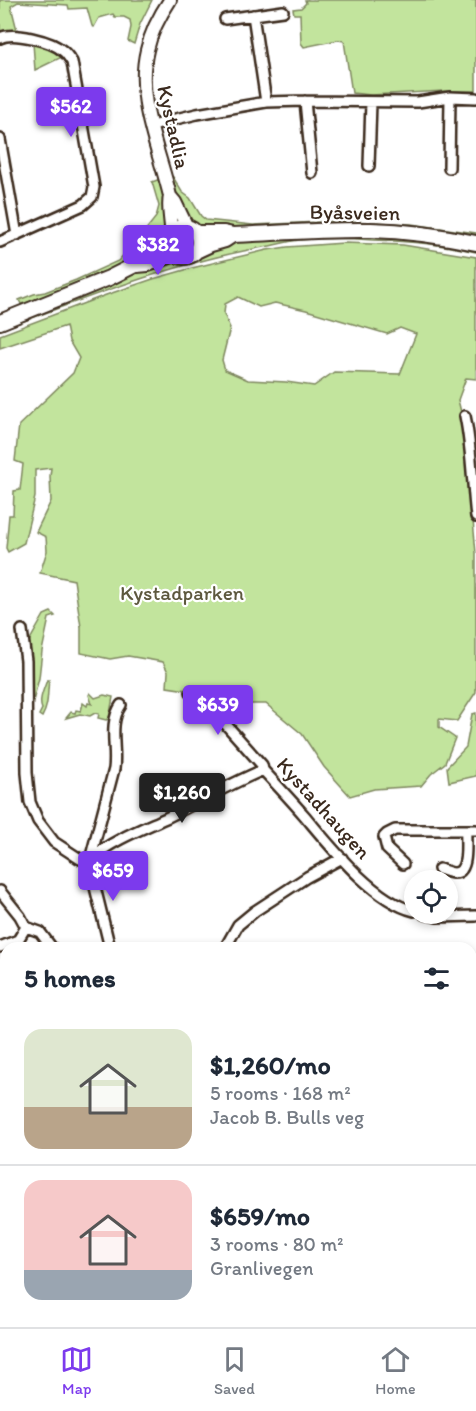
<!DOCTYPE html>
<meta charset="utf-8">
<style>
body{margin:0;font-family:Itim,sans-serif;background:#f2f2f3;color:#1f2937;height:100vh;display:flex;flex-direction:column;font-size:22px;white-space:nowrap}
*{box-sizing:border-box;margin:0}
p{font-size:20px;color:#747a83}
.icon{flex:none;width:33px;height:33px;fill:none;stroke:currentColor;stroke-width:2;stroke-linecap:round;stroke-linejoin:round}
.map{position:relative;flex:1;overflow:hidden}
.details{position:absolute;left:0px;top:942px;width:477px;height:386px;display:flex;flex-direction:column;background:#fff;border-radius:18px 18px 0 0;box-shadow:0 3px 9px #0003}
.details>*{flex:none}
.tools{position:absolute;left:404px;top:870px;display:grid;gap:12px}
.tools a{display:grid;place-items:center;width:54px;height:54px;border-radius:50%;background:#fff;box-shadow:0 3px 9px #0003;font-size:30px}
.price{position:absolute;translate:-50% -51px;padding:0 14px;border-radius:6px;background:#7c3aed;color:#fff;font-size:20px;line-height:39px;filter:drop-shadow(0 2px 3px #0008)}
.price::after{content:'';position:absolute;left:50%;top:36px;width:18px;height:14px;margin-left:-9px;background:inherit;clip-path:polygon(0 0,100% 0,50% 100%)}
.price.selected{background:#222;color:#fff}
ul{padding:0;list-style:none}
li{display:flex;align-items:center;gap:18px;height:150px;padding:0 24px}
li+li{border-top:2px solid #e0e1e3}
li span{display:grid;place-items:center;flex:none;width:168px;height:120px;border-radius:18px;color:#555}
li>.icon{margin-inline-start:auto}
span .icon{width:72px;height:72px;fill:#fffc;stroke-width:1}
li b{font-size:26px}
h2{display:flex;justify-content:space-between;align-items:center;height:72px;padding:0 24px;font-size:26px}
.tab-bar{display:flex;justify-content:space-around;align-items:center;height:84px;border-top:2px solid #e0e1e3;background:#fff;font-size:16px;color:#747a83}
.tab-bar a{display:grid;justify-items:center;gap:3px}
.tab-bar .selected{color:#7c3aed}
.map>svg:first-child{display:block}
</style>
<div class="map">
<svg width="476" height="1327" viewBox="0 0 476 1327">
<rect width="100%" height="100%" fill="#fff"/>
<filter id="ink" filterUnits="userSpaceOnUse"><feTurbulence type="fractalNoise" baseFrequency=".0167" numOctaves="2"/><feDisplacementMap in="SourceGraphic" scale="12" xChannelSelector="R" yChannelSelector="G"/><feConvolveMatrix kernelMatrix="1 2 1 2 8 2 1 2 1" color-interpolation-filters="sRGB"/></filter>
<g filter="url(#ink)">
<path fill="#f5e4e2" d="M0,1134H6V1226L0,1225Z"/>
<path fill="#c2e49d" stroke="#7e875e" stroke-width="1.5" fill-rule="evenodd" d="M0,0H152L140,24L134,44L128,41L131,27L130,20L124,17H115L113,14L99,18L94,27L92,26L87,8L69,9L68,5L18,2L11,6L17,30L0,32Z
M305,0H476V91H444L371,95L352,93L344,41L338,40L304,47L301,43L300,14H294L293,9L301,8L306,3Z
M33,43L49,48L62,57L35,70Z
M172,177H173L182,192L190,198L201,216L206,220L253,225L342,221L374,222L411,224L476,233V237L253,229L199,225C182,218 177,194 172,177Z
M160,179C163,192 170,227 162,238C157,245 147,250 140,254C103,276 63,295 21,304L19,300L34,294L45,292L76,280L118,261L141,236L156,217L159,206L152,182Z
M330,236L402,237L476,248V252C442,244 407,241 372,240C348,238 324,238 300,240C288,241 276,245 264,247C173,263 86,298 0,330V327L89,293L145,268L167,261L184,263L193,261L209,249L224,244L251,240Z
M344,243L403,245L476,257V379L466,378L458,400L464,424L476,553V692L457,721L439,719V727L455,738L445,763L431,774L421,786L374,789L350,796L324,767L302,734L266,704H210L200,692L167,687L168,672L163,662L128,656L110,659L81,653V627L74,580L40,573L47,551L46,537L36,532L51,501L50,476L51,468L35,470V497L24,543L8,552L6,548L9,515H13L14,491L20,490L23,464L15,461L19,425L73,373L79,358L69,341L66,326L0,348V335L106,295L153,279L192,268L267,250L287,247ZM238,297L259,307L275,303L306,310L387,334L400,328L416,334L400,374L334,372L314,386L286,382L248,380L225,370L222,360L230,328L224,314L225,304Z
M51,612L55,616L49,618L42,651L39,678L30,713L27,645L44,615Z
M47,680H49C47,694 49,705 42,717L39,715L42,709C38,700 44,689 47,680Z
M90,693L95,698L104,695L113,697L109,719L106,720L98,718L99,714L95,713L90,716L80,714L66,718L71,712L75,713L76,710L81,711L83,703L87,706L88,703L92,704L89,695Z
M476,713V776L449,782L447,767L466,747L472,714Z
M0,1013L6,1026V1121H0Z"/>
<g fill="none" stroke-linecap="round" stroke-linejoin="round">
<defs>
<path id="minor" d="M253,15L266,102
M225,19L283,11
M0,38C13,31 52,41 63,51C67,54 69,58 72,62L94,187L92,197L83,205L0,242
M305,101L312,173
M151,127L167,121L197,114L266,102L305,101L418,102L450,97L476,98
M0,139L17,235
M369,166L371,102
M449,168L450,97
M465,416C472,449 472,483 476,517
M22,630L26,661L27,773L30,802L38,821L54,842L80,859L90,860
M191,692L221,719L262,765L263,770C277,785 291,800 304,815C331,847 373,901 414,911
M92,858C111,841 142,829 166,818C198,802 230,784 263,770
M403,864L387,849L384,837L387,834L395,830H476
M439,869C444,870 449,873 454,873C470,873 465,842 466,831
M0,891L20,916L26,927L18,940L0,947
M424,914L437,917L476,916
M26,927L40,932L52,948
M110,948L92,875L90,860L114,769C117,748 108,724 121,705
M225,948L238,925L255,911L307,877L342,858
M0,987L6,998
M471,1062L476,1060
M0,1129H6
M0,1265L6,1259
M476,1272V1286
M431,1322L437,1327
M106,1327V1322
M344,1327L349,1322"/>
<path id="tertiary" d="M170,0C160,15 151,32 147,50C135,99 159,149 170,196L175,202L187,227
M170,196C167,209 172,221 171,235
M471,1207L476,1206
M0,1235H6"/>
<path id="secondary" d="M169 242a15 15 0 1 1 30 0a15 15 0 1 1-30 0Z
M196,233H224L233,235C279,233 325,229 371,230C406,231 442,236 476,243
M196,251L211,244L225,240L231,236
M137,265L148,264L175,254
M0,322L109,278L135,265L142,258L160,246L169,239"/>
</defs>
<use href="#minor" stroke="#3b2a1e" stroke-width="14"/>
<use href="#tertiary" stroke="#3b2a1e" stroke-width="16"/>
<use href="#secondary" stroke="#3b2a1e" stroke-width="18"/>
<use href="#minor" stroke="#fff" stroke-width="9"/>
<use href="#tertiary" stroke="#fff" stroke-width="12"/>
<use href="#secondary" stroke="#fff" stroke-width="14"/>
</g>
</g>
<g text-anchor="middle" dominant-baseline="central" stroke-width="4.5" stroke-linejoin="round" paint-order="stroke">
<g font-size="21" fill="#3b2a1e" stroke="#fff">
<text transform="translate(174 127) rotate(77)">Kystadlia</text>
<text transform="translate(355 212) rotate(1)">Byåsveien</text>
<text transform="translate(324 808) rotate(48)">Kystadhaugen</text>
</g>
<g font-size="21" fill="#5d583e" stroke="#fff">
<text x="182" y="592">Kystadparken</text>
</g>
</g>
</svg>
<div class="tools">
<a><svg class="icon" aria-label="locate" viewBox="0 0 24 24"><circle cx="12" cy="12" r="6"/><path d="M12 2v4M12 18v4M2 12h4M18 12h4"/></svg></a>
</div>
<b class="price" style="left:71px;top:138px">$562</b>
<b class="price" style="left:158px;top:276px">$382</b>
<b class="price" style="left:218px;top:736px">$639</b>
<b class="price selected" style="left:182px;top:824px">$1,260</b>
<b class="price" style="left:113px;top:902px">$659</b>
<section class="details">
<h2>5 homes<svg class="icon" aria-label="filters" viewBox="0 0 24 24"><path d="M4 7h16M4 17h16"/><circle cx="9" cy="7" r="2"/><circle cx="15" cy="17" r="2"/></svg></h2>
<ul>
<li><span style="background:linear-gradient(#dfe7d0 65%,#b9a48a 0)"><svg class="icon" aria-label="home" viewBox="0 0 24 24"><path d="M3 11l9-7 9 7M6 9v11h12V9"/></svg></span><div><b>$1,260/mo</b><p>5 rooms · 168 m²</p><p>Jacob B. Bulls veg</p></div></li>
<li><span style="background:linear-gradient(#f6c9c9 75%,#9aa5b1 0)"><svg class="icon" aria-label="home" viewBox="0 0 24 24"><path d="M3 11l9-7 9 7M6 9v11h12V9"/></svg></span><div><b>$659/mo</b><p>3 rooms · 80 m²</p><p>Granlivegen</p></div></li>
</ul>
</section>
</div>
<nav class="tab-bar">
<a class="selected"><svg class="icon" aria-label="map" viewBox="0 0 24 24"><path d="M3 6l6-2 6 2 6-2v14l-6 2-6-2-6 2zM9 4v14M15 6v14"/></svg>Map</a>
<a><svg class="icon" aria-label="saved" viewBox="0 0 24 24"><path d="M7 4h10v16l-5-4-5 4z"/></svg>Saved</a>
<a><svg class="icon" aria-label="home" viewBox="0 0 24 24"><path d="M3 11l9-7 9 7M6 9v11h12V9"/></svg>Home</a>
</nav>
